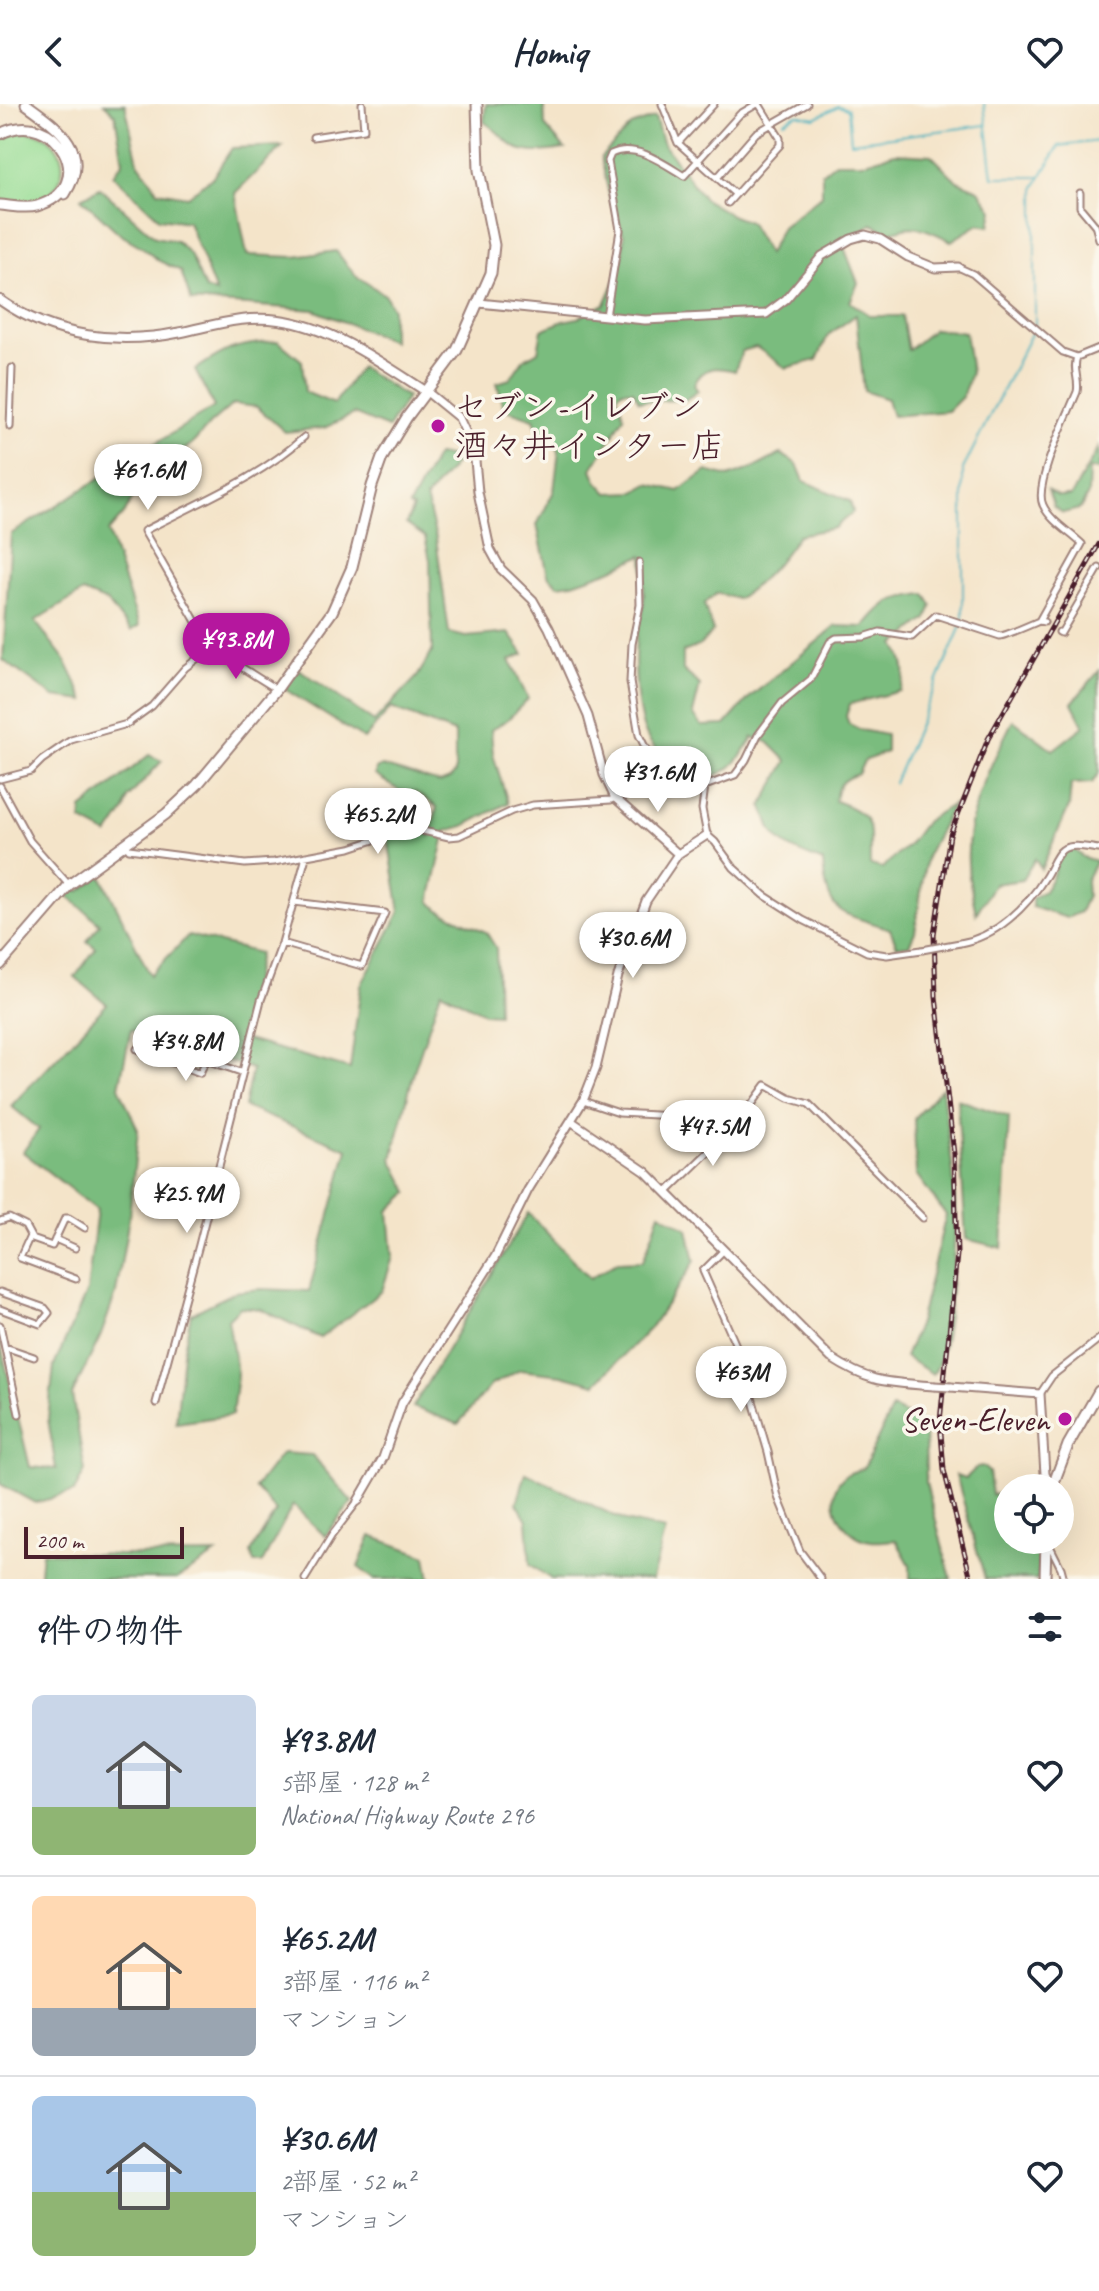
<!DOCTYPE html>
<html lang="ja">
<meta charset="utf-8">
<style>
body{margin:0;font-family:Caveat,"Klee One",sans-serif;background:#f2f2f3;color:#1f2937;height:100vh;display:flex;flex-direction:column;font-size:30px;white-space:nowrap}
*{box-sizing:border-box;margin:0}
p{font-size:26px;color:#747a83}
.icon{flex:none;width:44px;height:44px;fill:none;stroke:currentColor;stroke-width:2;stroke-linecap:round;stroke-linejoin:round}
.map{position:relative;height:1475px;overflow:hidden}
.details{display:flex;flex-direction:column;background:#fff;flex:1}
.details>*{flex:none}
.fabs{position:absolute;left:994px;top:1370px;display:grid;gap:16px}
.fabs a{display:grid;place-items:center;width:80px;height:80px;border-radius:50%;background:#fff;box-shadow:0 8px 32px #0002;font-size:40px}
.scale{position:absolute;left:24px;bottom:20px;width:160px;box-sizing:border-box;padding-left:8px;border:4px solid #4a1f2b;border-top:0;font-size:22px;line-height:28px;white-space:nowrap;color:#4a1f2b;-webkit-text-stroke:6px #fbf7ec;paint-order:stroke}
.price{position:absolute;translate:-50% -68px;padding:0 18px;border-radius:28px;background:#fff;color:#222;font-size:26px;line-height:52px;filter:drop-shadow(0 2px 4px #0008)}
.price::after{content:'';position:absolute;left:50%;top:48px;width:24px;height:18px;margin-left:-12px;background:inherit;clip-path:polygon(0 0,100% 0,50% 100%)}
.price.current{background:#b5179e;color:#fff}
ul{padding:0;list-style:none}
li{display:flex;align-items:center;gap:24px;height:200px;padding:0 32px}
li+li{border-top:2px solid #e0e1e3}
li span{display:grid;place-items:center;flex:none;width:224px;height:160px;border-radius:12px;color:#555}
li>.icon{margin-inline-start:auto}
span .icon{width:96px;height:96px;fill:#fffc;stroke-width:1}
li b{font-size:34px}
h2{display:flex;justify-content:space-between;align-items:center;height:96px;padding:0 32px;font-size:34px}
header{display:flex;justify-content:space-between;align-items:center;height:104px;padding:0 32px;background:#fff;font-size:36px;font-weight:700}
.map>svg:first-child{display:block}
</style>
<header><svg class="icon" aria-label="back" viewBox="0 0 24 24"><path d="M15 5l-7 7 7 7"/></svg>Homiq<svg class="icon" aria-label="heart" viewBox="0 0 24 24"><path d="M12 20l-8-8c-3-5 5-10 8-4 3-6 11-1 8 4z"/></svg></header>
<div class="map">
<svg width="1099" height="1475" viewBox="0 0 1099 1475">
<rect width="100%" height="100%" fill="#fbf7ec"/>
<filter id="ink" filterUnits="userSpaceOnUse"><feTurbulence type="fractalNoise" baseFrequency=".0125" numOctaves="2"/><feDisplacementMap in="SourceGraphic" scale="16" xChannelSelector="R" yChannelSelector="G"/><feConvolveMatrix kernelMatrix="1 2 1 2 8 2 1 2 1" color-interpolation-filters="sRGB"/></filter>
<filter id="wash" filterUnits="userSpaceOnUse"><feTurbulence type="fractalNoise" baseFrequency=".006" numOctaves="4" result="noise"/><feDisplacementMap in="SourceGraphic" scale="32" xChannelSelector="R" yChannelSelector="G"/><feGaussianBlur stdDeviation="1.8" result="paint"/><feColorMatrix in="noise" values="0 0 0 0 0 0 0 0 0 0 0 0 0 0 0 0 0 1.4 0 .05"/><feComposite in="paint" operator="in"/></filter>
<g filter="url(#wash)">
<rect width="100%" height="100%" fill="#f4e4c9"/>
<path fill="#99dd95" stroke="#727e60" stroke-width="2" d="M17,27C26,28 41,28 48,34C73,54 64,90 33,98C23,101 12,98 1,96L0,37Z"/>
<path fill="#7abc7e" stroke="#626e54" stroke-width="2" d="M104,0H125L138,58L158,87L187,92L213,73L232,44L283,42L235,89L247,151L295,153L336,147L356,172L385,191L392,203V237L314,206L191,197L181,167L159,157L142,143L121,131L81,94L100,84L155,133L176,137L190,150L205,185L216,189L188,118L159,114L113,71L123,58L115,10Z
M486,0H544L545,22L565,45C546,47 525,53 509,39C500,31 495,25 484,18Z
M655,13L662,38L704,95L733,112L749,118L768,150L782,123L822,91V69L836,58H865L895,49L931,51L957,77L979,86L993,106L990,122L979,120L951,137C929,126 914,117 890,129L872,120L842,138L858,179L850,198L871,212H902L908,246L934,225L965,228L971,269L962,293L948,307L892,312L887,295L864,287L856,211L828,231L817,256L786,264L756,243L742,247L735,267C715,262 703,262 694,281L698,287L685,296L639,297L633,286H623L617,291L624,313L592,365L597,377L608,389L635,388L649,380L679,387L707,367L728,373L754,364L781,350L797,360L804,377L850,397L853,408L834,424L798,431C781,456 763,478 737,495L717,489L704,500L713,527L699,542L683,548V566L700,581L693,610L702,622L725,621L749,594L836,522L864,523C885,497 891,494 925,490L932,501L927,515L895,540C904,556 908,570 900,587L850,600L846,612L849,620L861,626L886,631V648L864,657L858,670C842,675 837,680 835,697C878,712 869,721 870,761L882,764L908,741L926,717L953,700L926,753L915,828L909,841L897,842L890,825C842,808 827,814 823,758C805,750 783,745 772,727C768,719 767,710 762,702L787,657L768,638L753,633C742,653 724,680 697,669C679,662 663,655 651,639C635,618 633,556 637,530C638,522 642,515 643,507C645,488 644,469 643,451L610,466L573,479L558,481L548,471L537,421L554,387L559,346L539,329L534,315L504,305L497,279L510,275L523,256L538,247L542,226L563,217L578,214L605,200L621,164L624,132L610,96L601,53L631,22Z
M278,237L302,257L305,288L334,300L360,263L407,293L388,324L354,310L324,324L285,328L257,303L233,300L210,320L194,338L141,380L124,410L108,428L139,522L131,527L107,498L83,488L35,517L65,556L85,597L54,593L3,556L11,430L214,303L195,266C230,242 237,241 278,237Z
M1099,343V366L1089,365L1088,390L1080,405L1063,409L1054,403L1048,386L1058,392H1071Z
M437,351L461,353L426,394L436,434L449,529L466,533L509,529L524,550L510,556L528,595L508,615L491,626L493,650L508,699L464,722L446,727L430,797L439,806L486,828L496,844L498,910L484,909L441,887L414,967L392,1055L409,1088L389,1107L393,1153L382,1187L320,1234L261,1205L240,1203L228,1215L237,1270L232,1311L176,1319L183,1249L191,1210L235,1188L260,1185L309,1187L348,1045L244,1003L252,965L131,926L119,983L138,1026L129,1114L116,1189L101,1231L72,1291L85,1367L74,1388L35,1399L0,1380V1238L30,1363L56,1365L48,1315L54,1262L87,1187L97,1106L23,1048L39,1025L11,1002L107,900L75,873L96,844L87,837L100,820L68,792L75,785L80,787L101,771L150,871L189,831L259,849L243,935L350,965L361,881L400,808L388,734L398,719L410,709L430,732L437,703L415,688L400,687L375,671L376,665L382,662L440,679L450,675L455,669V629L391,604L364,635L283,584L299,565L374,618L417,573L432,548L430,456L425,433L406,420L413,404L409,402Z
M1099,567V669L1092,679L1071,680L1069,703L1041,765L1035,755L1022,776L994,780L976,810C973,793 968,776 968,760C965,707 991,661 1013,616L1053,646L1084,622L1072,599Z
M149,651L162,657L128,694L125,706L108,731L82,717V705Z
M1073,745L1083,753L1096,757L1086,776L1087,792L1080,808L1067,814L1032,803V794L1044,787L1052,774L1060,749Z
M942,984C946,1020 953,1057 955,1094C956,1125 950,1250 933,1270L905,1253L919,1219L946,1111L916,1070L914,1014Z
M957,995L1009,1013L1002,1144L966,1135Z
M528,1109L590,1174L617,1158L643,1157L660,1109L688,1125L695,1157L652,1222L595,1280L562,1271L520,1266L491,1281L458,1320L413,1303Z
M892,1304L925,1320L926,1379L951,1475H910V1461L896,1436C888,1436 879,1438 871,1437C843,1434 819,1391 846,1371C851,1368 859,1366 864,1364Z
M282,1349L312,1351L352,1398L325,1432L293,1401L262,1459H254L251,1448L276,1407L255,1384Z
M982,1362L989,1368L992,1391L1008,1388V1436H1039L1038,1475H985L956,1371L966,1374L977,1363Z
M526,1369L625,1417L665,1426L652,1475H551L530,1460L527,1416L517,1399Z
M371,1432L426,1452L430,1475H374L358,1463Z
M42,1448L119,1451L216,1450L177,1475H44L40,1469Z"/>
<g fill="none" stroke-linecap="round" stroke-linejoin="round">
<path stroke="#42b0be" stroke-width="2" d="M984,0L993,73H1041
M784,17L797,10L815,14L838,2L848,5L851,38L986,21
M963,516V365L1033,226L1035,218V83L1059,42L1099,37
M894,679L961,522"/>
</g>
</g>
<g filter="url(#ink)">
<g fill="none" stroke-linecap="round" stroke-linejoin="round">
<path stroke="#d2bda9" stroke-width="5" stroke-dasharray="5 2.5" stroke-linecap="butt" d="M1044,518L1059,528"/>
<defs>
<path id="street" d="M662,0L678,39L735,90
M313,33L364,25L362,0
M678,39L714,0
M717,74L756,29L807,0
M1080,89V103L1095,121L1099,135
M728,99L780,41V34L759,0
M958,163L973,170L1063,248L1077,253L1099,244
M606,212L620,126L608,57L611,50C635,38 663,59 684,72L740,10L757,0
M10,323L12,264
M639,458L640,501L632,540L630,578L639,631L645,643L667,668L694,679L705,682L735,671L746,656L758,631L782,599L811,575L830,538L836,534L864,533L880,528L912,533L936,511L1000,532C1005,532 1032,520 1039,517
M1044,518L1039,517L1082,440C1070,428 1050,417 1043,401C1033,381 1068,310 1077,288C1080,276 1072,265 1077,253
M1059,528L1061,529L1099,464
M276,585L211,544L144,427C199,398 258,375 304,333
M0,675L31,667L42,656L71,636L127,620L152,602L185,564L211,544
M0,682L30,737L69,781
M705,682L702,705L707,731L715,738L734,764L764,791L803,816L867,848L887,851L922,846
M126,741L129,745L245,760L274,758L350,744L410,724L449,733L459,732L512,707L533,701L611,696L615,694
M282,839L362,862L385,809L294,798
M960,839C996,833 1027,803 1046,772C1051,764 1055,751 1062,746C1071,739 1089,744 1099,745
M137,945L200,969L206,956L241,968
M583,997L619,1009L727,1015L739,1018
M667,1088L739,1018L766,981L789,994L809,1000L923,1114
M0,1117L9,1114L25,1122L32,1135L52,1142L65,1114H69L85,1124
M30,1132L20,1154L76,1175
M55,1135L75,1144
M723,1147L703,1167L738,1246L768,1348L778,1393L800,1447L821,1475
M0,1188L45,1204L49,1209L40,1220L0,1205
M0,1221L19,1310
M5,1243L34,1253
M1040,1290L1052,1272L1099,1235
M156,1299L199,1141L261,896L282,839L306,753
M1047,1436L1061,1464L1064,1475
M305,1475L332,1431L358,1397"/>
<path id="secondary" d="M479,199L645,216L766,210L786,195L822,152L851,135L865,131L880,135L908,153L935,164L958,163
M427,288L459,314L474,346L478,388L490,445L501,465L533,496L549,524L588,612L604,671L615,694L678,750
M571,1017L646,1068L831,1254C871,1280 888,1278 934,1282
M951,1283L1040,1290L1045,1370L1052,1384
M358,1397L383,1354L402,1299L495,1153L528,1086L583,997L596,964L618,872L646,797L678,750L707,731"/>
<path id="primary" d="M0,196C54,234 119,241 182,228C215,221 245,211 279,216C333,223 383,260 427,288"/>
<path id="highway" d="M26,0C58,23 93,47 65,90
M0,30C57,0 101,84 37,102C26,105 12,102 0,101
M0,861L69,781L166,710L197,681L277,585L332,508L352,463L372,382L382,354L407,313L457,246L491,169L494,141L479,66L477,0
M1052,1384L1068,1341L1099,1287
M1045,1475L1046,1436"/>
</defs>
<use href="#street" stroke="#9f827a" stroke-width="9"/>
<use href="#secondary" stroke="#9f827a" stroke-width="11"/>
<use href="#primary" stroke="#9f827a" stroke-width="12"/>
<use href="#highway" stroke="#9f827a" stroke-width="13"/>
<use href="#street" stroke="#fff" stroke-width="5"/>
<use href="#secondary" stroke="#fff" stroke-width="7"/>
<use href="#primary" stroke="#fff" stroke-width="8"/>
<use href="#highway" stroke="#fff" stroke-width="9"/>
<defs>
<path id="rail" d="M971,1475L944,1366L940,1317L957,1150L954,1050L936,893L934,830L950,731L988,635L1099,440"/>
</defs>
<use href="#rail" stroke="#4a1f2b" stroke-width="5"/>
<use href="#rail" stroke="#fbf7ec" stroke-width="2" stroke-dasharray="6" stroke-linecap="butt"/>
<defs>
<path id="street-bridge" d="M922,846L960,839"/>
<path id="secondary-bridge" d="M934,1282L951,1283"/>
</defs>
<use href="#street-bridge" stroke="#9f827a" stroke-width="9" stroke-linecap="butt"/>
<use href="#secondary-bridge" stroke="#9f827a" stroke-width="11" stroke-linecap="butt"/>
<use href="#street-bridge" stroke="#fff" stroke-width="5"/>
<use href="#secondary-bridge" stroke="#fff" stroke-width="7"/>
</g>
</g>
<g fill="#b5179e" stroke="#fbf7ec" stroke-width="3">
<circle cx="438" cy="322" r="8"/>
<circle cx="1065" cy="1315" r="8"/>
</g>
<g text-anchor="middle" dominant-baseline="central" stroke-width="7" stroke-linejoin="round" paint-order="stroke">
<g font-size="34" fill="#4a1f2b" stroke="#fbf7ec" text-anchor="start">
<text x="454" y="302">セブン-イレブン<tspan x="454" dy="39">酒々井インター店</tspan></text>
<text x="1049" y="1315" text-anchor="end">Seven-Eleven</text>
</g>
</g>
</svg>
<div class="fabs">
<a><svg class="icon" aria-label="locate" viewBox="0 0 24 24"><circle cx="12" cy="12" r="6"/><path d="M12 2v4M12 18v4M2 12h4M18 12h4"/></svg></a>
</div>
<div class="scale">200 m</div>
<b class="price" style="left:148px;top:408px">¥61.6M</b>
<b class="price current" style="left:236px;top:577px">¥93.8M</b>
<b class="price" style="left:658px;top:710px">¥31.6M</b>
<b class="price" style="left:378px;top:752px">¥65.2M</b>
<b class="price" style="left:633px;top:876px">¥30.6M</b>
<b class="price" style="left:186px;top:979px">¥34.8M</b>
<b class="price" style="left:713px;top:1064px">¥47.5M</b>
<b class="price" style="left:187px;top:1131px">¥25.9M</b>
<b class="price" style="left:741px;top:1310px">¥63M</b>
</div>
<section class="details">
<h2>9件の物件<svg class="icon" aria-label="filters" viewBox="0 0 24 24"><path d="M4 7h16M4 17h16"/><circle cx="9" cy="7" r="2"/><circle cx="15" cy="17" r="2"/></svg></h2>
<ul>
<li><span style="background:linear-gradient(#c9d6e8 70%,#8fb573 0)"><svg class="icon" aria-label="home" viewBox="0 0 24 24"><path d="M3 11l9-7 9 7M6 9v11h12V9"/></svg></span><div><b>¥93.8M</b><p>5部屋 · 128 m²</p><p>National Highway Route 296</p></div><svg class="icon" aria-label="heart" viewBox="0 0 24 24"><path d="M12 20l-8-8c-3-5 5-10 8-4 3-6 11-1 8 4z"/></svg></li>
<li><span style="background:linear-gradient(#ffd9b3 70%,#9aa5b1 0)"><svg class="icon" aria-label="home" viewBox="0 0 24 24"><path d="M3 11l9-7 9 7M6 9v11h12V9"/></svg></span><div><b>¥65.2M</b><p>3部屋 · 116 m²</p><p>マンション</p></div><svg class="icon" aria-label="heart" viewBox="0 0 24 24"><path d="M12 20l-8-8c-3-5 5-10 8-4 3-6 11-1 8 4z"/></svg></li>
<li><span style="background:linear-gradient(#a9c7e8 60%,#8fb573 0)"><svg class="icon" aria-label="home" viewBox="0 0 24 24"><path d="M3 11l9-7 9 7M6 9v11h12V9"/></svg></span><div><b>¥30.6M</b><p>2部屋 · 52 m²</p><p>マンション</p></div><svg class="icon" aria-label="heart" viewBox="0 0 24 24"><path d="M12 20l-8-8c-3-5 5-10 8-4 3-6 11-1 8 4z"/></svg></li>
</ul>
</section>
